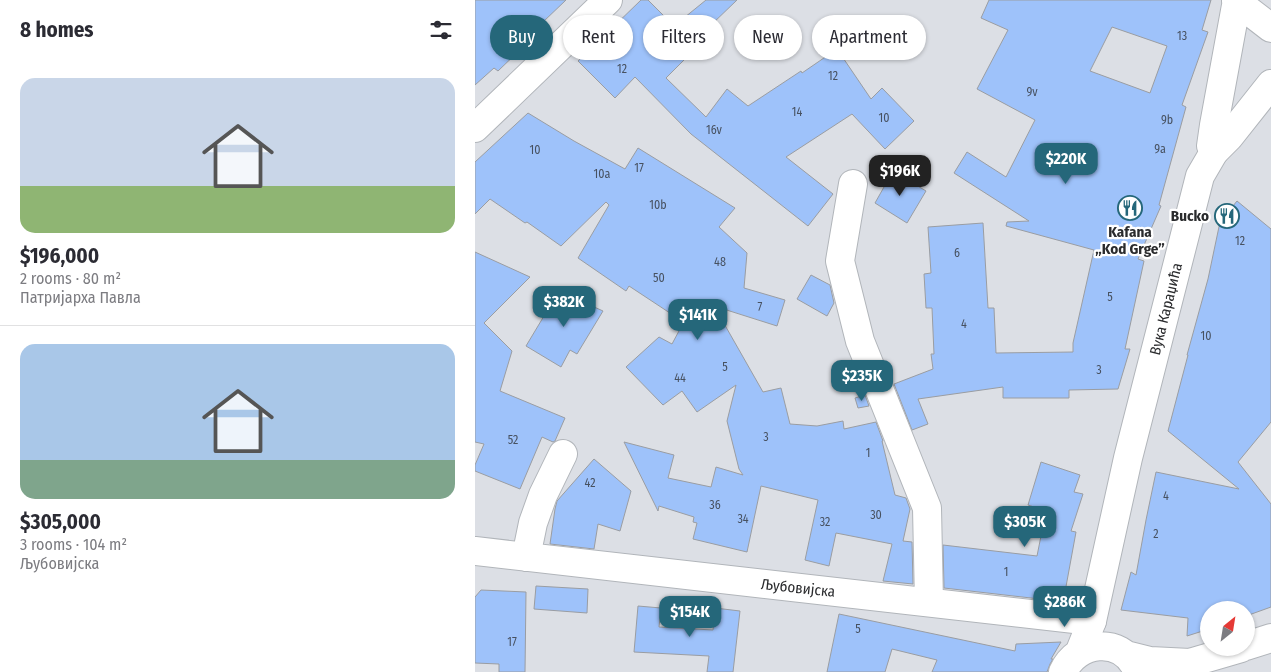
<!DOCTYPE html>
<meta charset="utf-8">
<style>
body{margin:0;font-family:"Fira Sans Condensed",sans-serif;background:#f7f7f7;color:#2b2b33;height:100vh;display:flex;flex-direction:column;font-size:19px;white-space:nowrap}
*{box-sizing:border-box;margin:0}
p{font-size:16px;color:#7c7c81}
.icon{flex:none;width:28px;height:28px;fill:none;stroke:currentColor;stroke-width:2;stroke-linecap:round;stroke-linejoin:round}
.map{position:relative;flex:1;overflow:hidden}
.sheet{display:flex;flex-direction:column;background:#fff;width:475px}
.sheet>*{flex:none}
.guide{position:absolute;left:15px;top:15px;width:475px;height:45px;display:flex;gap:10px}
.needle{width:32px;rotate:30deg}
.buttons{position:absolute;left:725px;top:601px;display:grid;gap:10px}
.buttons a{display:grid;place-items:center;width:55px;height:55px;border-radius:50%;background:#fff;box-shadow:0 1px 4px #0004;font-size:25px}
.price{position:absolute;translate:-50% -42px;padding:0 11px;border-radius:10px;background:#25677a;color:#fff;font-size:16px;line-height:32px;filter:drop-shadow(0 1px 2px #0008)}
.price::after{content:'';position:absolute;left:50%;top:30px;width:15px;height:11px;margin-left:-8px;background:inherit;clip-path:polygon(0 0,100% 0,50% 100%)}
.price.selected{background:#222;color:#fff}
ul{padding:0;list-style:none}
li{display:grid;align-content:center;gap:10px;height:265px;padding:0 20px}
li+li{border-top:1px solid #e1e1e2}
li span{display:grid;place-items:center;height:155px;border-radius:15px;color:#555}
li>.icon{margin-inline-start:auto}
span .icon{width:90px;height:90px;fill:#fffc;stroke-width:1}
li b{font-size:21px}
h2{display:flex;justify-content:space-between;align-items:center;height:60px;padding:0 20px;font-size:21px}
.pill{padding:0 18px;border-radius:22px;background:#fff;box-shadow:0 1px 4px #0004;font-size:18px;line-height:45px}
.pill.selected{background:#25677a;color:#fff}
main{display:flex;flex:1;min-height:0}
.map>svg:first-child{display:block}
</style>
<main>
<section class="sheet">
<h2>8 homes<svg class="icon" aria-label="filters" viewBox="0 0 24 24"><path d="M4 7h16M4 17h16"/><circle cx="9" cy="7" r="2"/><circle cx="15" cy="17" r="2"/></svg></h2>
<ul>
<li><span style="background:linear-gradient(#c9d6e8 70%,#8fb573 0)"><svg class="icon" aria-label="home" viewBox="0 0 24 24"><path d="M3 11l9-7 9 7M6 9v11h12V9"/></svg></span><div><b>$196,000</b><p>2 rooms · 80 m²</p><p>Патријарха Павла</p></div></li>
<li><span style="background:linear-gradient(#a9c7e8 75%,#7fa58c 0)"><svg class="icon" aria-label="home" viewBox="0 0 24 24"><path d="M3 11l9-7 9 7M6 9v11h12V9"/></svg></span><div><b>$305,000</b><p>3 rooms · 104 m²</p><p>Љубовијска</p></div></li>
</ul>
</section>
<div class="map">
<svg width="796" height="672" viewBox="0 0 796 672">
<rect width="100%" height="100%" fill="#dcdfe5"/>
<path fill="#9ec2fa" stroke="#9a9da2" fill-rule="evenodd" d="M0,0H91L45,44L48,47L23,71L19,68L0,85Z
M166,0H173L199,26L231,0H262L235,26L241,33L215,54L191,78L231,117L252,89L273,106L326,71L327,73L362,49L396,99L407,88L439,121L410,149L377,114L311,157L358,194L333,226L216,134L160,77L140,98L103,61Z
M514,0H736L727,30L733,32L707,105L711,107L684,205L686,206L663,259L669,261L650,349H655L643,389L594,390V398H528V387L443,399L453,424L437,430L419,384L458,369L456,354H459L457,308H451L449,274L456,273L453,227L508,223L513,308H519L521,353L598,352V343L619,250L531,226L532,222L554,221L479,173L492,152L531,177L560,120L502,89L533,30L506,18ZM637,27L692,46L675,93L615,71Z
M53,113L99,141L150,169L163,148L260,208L244,227L272,253L269,288L310,300L302,326L239,306L288,392L306,388L315,424L342,426L368,421L369,429L401,422L408,441H407L420,495L431,498L435,509L428,541L437,542L438,584L408,581L417,544L361,533L354,566L330,560L343,500L286,486L272,552L218,539L222,523L218,522L219,517L184,506L183,511L149,442L199,455L193,478L236,487L241,467L268,475L264,469L252,421L261,385L222,412L207,391L188,405L151,367L184,337L197,344L205,329L198,324L204,319L154,286L151,291L103,258L134,205L131,202L86,246L52,222L50,223L15,199L0,214V162Z
M418,171L451,191L432,223L400,203Z
M762,201L796,229V422L763,462L796,504V607L771,616V610H734V629L712,636L713,618L646,610L656,572L661,575L671,520L681,472L764,489L693,431L713,355H712L733,279L745,222Z
M0,252L55,277L9,323L37,351L25,391L90,418L80,441L78,442L67,437L45,489L0,471V465L9,444L0,442Z
M336,275L355,285L359,303L352,316L322,299Z
M84,291L128,311L102,354L95,350L86,367L51,346Z
M390,395L394,406L383,408L380,398Z
M119,459L156,491L145,531L123,524L119,549L75,544L80,509L82,501Z
M566,462L605,475L599,492L608,494L596,531L601,532L590,592L587,597L582,601L469,588L468,545L562,556L571,511L553,505Z
M61,586L113,589L112,613L59,609Z
M6,590L51,592L50,672H24V664L0,663V597Z
M163,606L186,608L184,627L238,630L240,608L265,611L258,672H232L234,656L159,652Z
M364,614L540,651L541,644L586,642L576,659H578L575,664L572,672H457L462,660L417,649L410,672H352Z"/>
<g fill="none" stroke-linecap="round" stroke-linejoin="round">
<defs>
<path id="minor" d="M761,1L796,28
M0,128L133,0
M739,152L736,146L739,125L762,0
M378,184L365,261L385,341L452,508L454,602
M0,551L617,621
M51,557L58,523L68,495L88,454"/>
<path id="major" d="M771,646L796,638
M605,651L617,621L653,458L725,176L739,152L754,137L796,84
M651,655L675,661L715,663L766,648
M588,672C602,641 645,636 661,668"/>
</defs>
<use href="#minor" stroke="#b1b5ba" stroke-width="30"/>
<use href="#major" stroke="#b1b5ba" stroke-width="30"/>
<use href="#minor" stroke="#fff" stroke-width="28"/>
<use href="#major" stroke="#fff" stroke-width="28"/>
</g>
<defs>
<symbol id="restaurant-ring" viewBox="-11 -11 22 22"><circle r="9.5" fill="#fff" stroke="#25677a" stroke-width="1.5"/><path d="M-5-6h1v4h1v-4h1v4h1v-4h1v5L-1.5 .5V6h-2V.5L-5-1ZM5-6V6H3V1.5H1.5Q1.5-4 5-6Z" fill="#25677a"/></symbol>
</defs>
<g fill-rule="evenodd">
<use href="#restaurant-ring" x="641" y="194" width="28" height="28"/>
<use href="#restaurant-ring" x="738" y="202" width="28" height="28"/>
</g>
<g text-anchor="middle" dominant-baseline="central" stroke-width="4.5" stroke-linejoin="round" paint-order="stroke">
<g font-size="12" fill="#475160">
<text x="707" y="36">13</text>
<text x="147" y="69">12</text>
<text x="358" y="76">12</text>
<text x="557" y="92">9v</text>
<text x="322" y="112">14</text>
<text x="409" y="118">10</text>
<text x="692" y="120">9b</text>
<text x="239" y="130">16v</text>
<text x="685" y="149">9a</text>
<text x="60" y="150">10</text>
<text x="164" y="168">17</text>
<text x="127" y="174">10a</text>
<text x="183" y="205">10b</text>
<text x="765" y="241">12</text>
<text x="482" y="253">6</text>
<text x="245" y="262">48</text>
<text x="184" y="278">50</text>
<text x="635" y="297">5</text>
<text x="285" y="307">7</text>
<text x="489" y="324">4</text>
<text x="731" y="336">10</text>
<text x="250" y="367">5</text>
<text x="624" y="370">3</text>
<text x="205" y="378">44</text>
<text x="291" y="437">3</text>
<text x="38" y="440">52</text>
<text x="393" y="453">1</text>
<text x="115" y="483">42</text>
<text x="691" y="496">4</text>
<text x="240" y="505">36</text>
<text x="401" y="515">30</text>
<text x="268" y="519">34</text>
<text x="350" y="522">32</text>
<text x="681" y="534">2</text>
<text x="531" y="572">1</text>
<text x="383" y="629">5</text>
<text x="37" y="642">17</text>
</g>
<g font-size="15" font-weight="bold" fill="#2a2b2d" stroke="#fff" text-anchor="end">
<text x="734" y="216">Bucko</text>
<text x="655" y="232" text-anchor="middle">Kafana<tspan x="655" dy="17">„Kod Grge”</tspan></text>
</g>
<g font-size="15" fill="#2a2b2d" stroke="#fff">
<text transform="translate(691 309) rotate(-76)">Вука Караџића</text>
<text transform="translate(323 588) rotate(6)">Љубовијска</text>
</g>
</g>
</svg>
<div class="buttons">
<a><svg class="needle" viewBox="-14 -14 28 28"><path d="M0-13l5 13h-10z" fill="#e53935"/><path d="M0 13l5-13h-10z" fill="#7c7c81"/></svg></a>
</div>
<b class="price" style="left:591px;top:185px">$220K</b>
<b class="price selected" style="left:425px;top:197px">$196K</b>
<b class="price" style="left:89px;top:328px">$382K</b>
<b class="price" style="left:223px;top:341px">$141K</b>
<b class="price" style="left:387px;top:402px">$235K</b>
<b class="price" style="left:550px;top:548px">$305K</b>
<b class="price" style="left:590px;top:628px">$286K</b>
<b class="price" style="left:215px;top:638px">$154K</b>
<div class="guide">
<a class="pill selected">Buy</a>
<a class="pill">Rent</a>
<a class="pill">Filters</a>
<a class="pill">New</a>
<a class="pill">Apartment</a>
</div>
</div>
</main>
